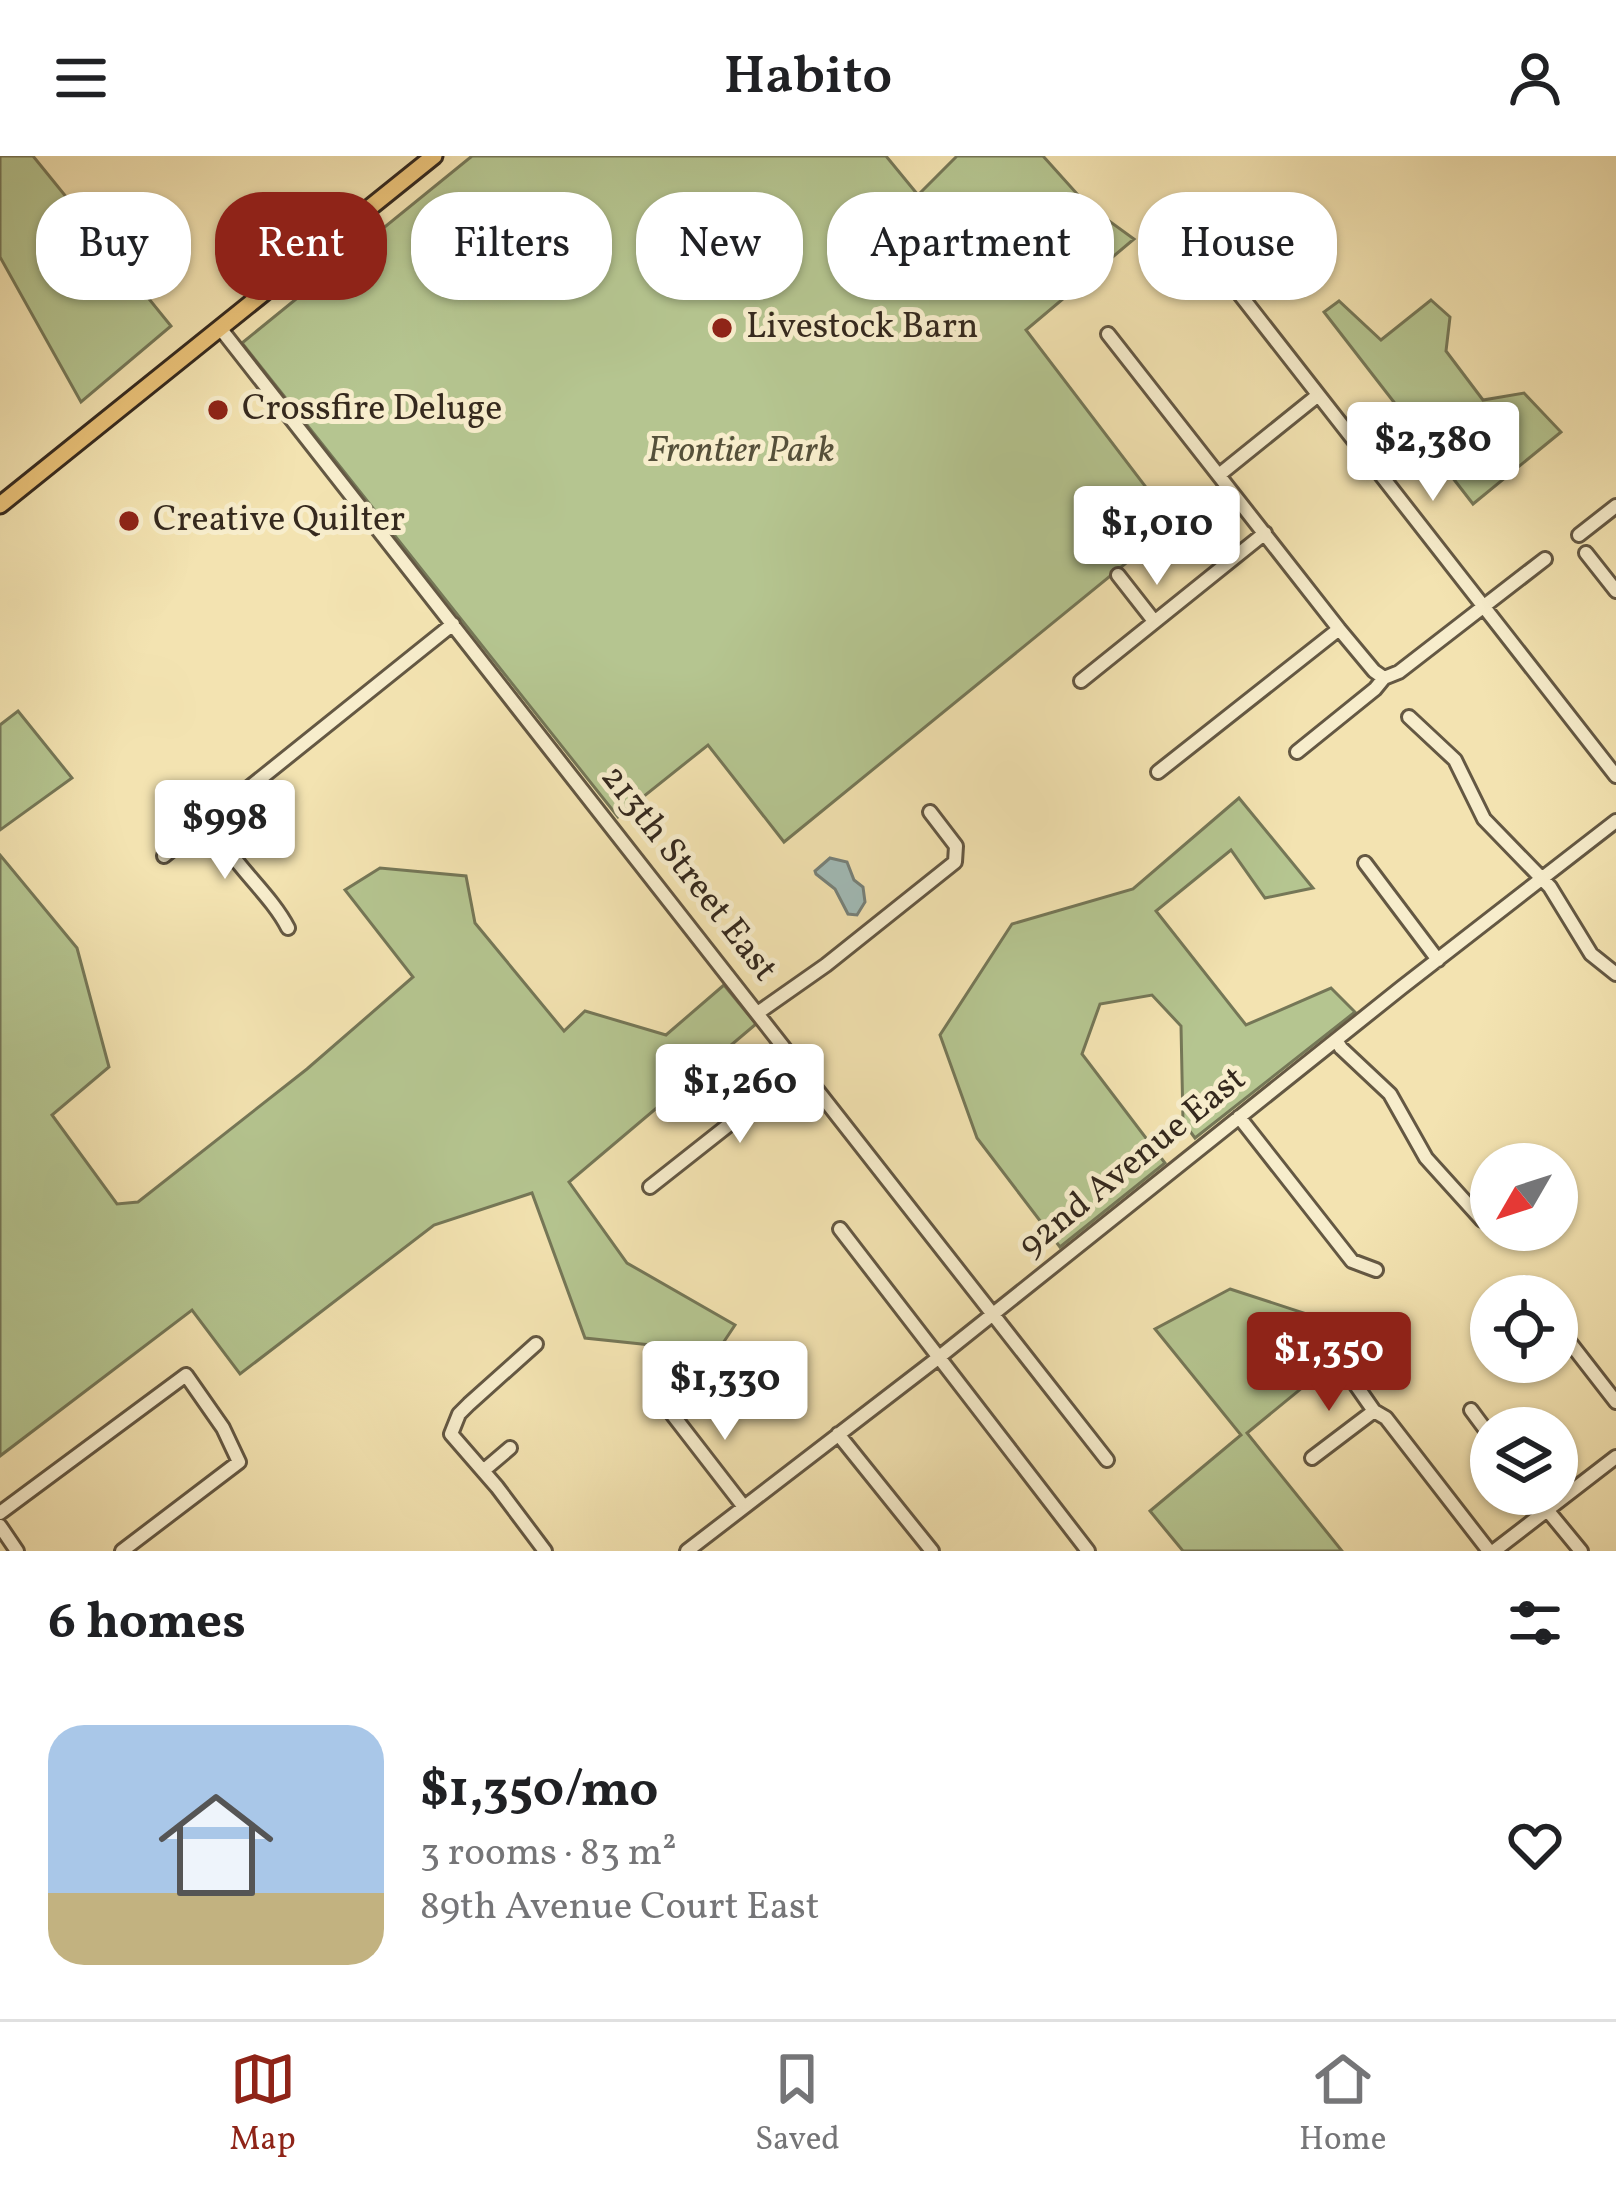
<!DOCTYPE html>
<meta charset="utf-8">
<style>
body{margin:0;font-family:Vollkorn,serif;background:#f2f2f2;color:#202124;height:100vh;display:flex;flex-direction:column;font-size:45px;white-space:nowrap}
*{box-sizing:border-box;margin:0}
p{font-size:39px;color:#757577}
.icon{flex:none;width:66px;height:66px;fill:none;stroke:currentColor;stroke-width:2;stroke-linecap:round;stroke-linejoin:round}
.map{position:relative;height:1395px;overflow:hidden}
.sheet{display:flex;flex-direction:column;background:#fff;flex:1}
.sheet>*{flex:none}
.guide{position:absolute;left:36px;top:36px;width:1545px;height:108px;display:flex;gap:24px}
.needle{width:78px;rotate:231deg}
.fabs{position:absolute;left:1470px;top:987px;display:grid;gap:24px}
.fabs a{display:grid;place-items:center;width:108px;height:108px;border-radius:50%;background:#fff;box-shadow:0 3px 9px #0004;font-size:60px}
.price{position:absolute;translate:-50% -102px;padding:0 27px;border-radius:12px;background:#fff;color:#222;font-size:39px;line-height:78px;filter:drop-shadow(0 3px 6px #0008)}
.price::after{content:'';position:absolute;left:50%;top:72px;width:36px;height:27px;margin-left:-18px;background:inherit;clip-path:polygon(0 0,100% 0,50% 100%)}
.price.selected{background:#8f2418;color:#fff}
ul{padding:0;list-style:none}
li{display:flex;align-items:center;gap:36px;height:300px;padding:0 48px}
li span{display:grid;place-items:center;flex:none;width:336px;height:240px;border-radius:36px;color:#555}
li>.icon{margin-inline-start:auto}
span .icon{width:144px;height:144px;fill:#fffc;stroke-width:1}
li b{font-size:51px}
h2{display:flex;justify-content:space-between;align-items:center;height:144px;padding:0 48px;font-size:51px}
.pill{padding:0 42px;border-radius:48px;background:#fff;box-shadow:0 3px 9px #0004;font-size:42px;line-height:108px}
.pill.selected{background:#8f2418;color:#fff}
header{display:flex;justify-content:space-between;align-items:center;height:156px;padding:0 48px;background:#fff;font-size:54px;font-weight:600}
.menu{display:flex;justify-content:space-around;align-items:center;height:168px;border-top:3px solid #e0e0e0;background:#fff;font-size:33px;color:#757577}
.menu a{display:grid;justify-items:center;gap:6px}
.menu .selected{color:#8f2418}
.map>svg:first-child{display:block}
</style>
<header><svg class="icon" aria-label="menu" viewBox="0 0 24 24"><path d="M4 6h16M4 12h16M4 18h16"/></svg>Habito<svg class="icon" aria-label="person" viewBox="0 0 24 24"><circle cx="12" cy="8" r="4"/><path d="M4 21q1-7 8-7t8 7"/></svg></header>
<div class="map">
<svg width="1616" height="1395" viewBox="0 0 1616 1395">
<rect width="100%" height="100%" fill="#f3e3b1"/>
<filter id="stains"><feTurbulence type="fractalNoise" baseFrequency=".00167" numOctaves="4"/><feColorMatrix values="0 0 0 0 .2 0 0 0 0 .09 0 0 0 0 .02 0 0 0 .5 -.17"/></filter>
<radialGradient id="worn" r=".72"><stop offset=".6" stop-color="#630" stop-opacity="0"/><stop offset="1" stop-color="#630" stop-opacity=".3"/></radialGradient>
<path fill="#b5c590" stroke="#757757" stroke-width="3" d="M0,0H33L171,170L81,246L0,101Z
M472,0H886L918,39L957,0H1043L1087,49L1134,83L1026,174L1174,368L784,686L708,589L618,661L242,187Z
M1431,144L1450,161L1446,195L1483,244L1524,237L1561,276L1473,348L1324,156L1339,145L1381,184Z
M18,555L72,622L0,674V569Z
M1239,642L1313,732L1265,742L1231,694L1156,755L1246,869L1331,832L1355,856L1195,982L1183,966L1181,870L1152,839L1100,848L1082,898L1165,1007L1060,1091L977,982L940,879L1012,768L1133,733Z
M0,699L77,792L109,911L52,959L117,1048L138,1046L307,913L413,821L345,734L380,712L466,720L475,767L564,875L585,855L666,879L724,829L756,868L569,1026L627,1107L735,1169L717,1196L585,1182L532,1037L434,1069L240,1218L192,1154L0,1300Z
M1230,1133L1322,1163L1347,1195L1247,1277L1342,1395H1183L1150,1355L1241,1279L1155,1173Z"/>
<path fill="#a1bbb7" stroke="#76817a" stroke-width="3" d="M830,702L847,706L854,724L863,731L865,746L857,759L848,758L835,733L816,718L815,715Z"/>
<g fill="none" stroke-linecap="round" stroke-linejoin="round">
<defs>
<path id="minor" d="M1213,104L1616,620
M220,172L1107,1304
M1108,178L1339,473L1374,515L1384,522
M1219,319L1317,240
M1579,379L1616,350
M1586,397L1616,435
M1118,419L1154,465
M1081,525L1265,377
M1409,561L1455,604L1484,663L1550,731L1591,798L1616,818
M1297,596L1375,533L1384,522L1399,516L1545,403
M1158,616L1339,473
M212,661C223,702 268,733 288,772
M164,700L453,468
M1365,707L1438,804
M759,856L826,809L955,706L956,690L930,656
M1336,884L1341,892L1390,938L1426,1002L1482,1064
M1239,961L1352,1105L1376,1114
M650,1031L802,911
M840,1073L1088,1395
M1525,1128L1534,1140
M1557,1170L1616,1246
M536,1188L469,1248L459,1258L451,1278L497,1331L545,1395
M1351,1222L1374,1255L1386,1262L1489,1395
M669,1254L744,1351
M1471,1254L1491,1281
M838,1278L932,1395
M1312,1302L1374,1255
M483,1315L510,1292
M1534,1338L1581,1395
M0,1357L186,1219L223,1272L239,1306L122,1395
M0,1370L17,1395
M687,1395L938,1202L1401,832L1616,665
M1494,1395L1616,1301"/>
<path id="major" d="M0,349L434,0"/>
</defs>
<use href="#minor" stroke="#645843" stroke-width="18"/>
<use href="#major" stroke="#35291e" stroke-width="21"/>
<use href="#minor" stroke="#f7edcc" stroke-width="12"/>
<use href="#major" stroke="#eac278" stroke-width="15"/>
</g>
<g fill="#8f2418" stroke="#f7edcc" stroke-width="4.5">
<circle cx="722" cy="172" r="12"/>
<circle cx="218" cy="254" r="12"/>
<circle cx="129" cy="365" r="12"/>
</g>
<g text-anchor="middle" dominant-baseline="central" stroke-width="10" stroke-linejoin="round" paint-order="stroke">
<g font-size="36" fill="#35291e" stroke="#f7edcc" text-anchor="start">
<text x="746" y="172">Livestock Barn</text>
<text x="242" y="254">Crossfire Deluge</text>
<text x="153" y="365">Creative Quilter</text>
</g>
<g font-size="36" font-style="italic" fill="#55503a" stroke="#f7edcc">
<text x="741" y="296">Frontier Park</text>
</g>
<g font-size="36" fill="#35291e" stroke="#f7edcc">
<text transform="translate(688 718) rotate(52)">213th Street East</text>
<text transform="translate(1133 1007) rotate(-39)">92nd Avenue East</text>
</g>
</g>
<rect width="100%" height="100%" filter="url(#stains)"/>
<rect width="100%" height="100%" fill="url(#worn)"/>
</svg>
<div class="fabs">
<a><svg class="needle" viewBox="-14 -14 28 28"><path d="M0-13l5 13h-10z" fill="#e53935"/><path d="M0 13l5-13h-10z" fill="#757577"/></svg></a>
<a><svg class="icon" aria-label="locate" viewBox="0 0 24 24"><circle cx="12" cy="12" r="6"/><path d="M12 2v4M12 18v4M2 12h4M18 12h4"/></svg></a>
<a><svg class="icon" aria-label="layers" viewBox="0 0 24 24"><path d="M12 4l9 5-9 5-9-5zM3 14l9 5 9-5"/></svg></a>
</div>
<b class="price" style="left:1433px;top:348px">$2,380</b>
<b class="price" style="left:1157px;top:432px">$1,010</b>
<b class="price" style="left:225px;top:726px">$998</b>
<b class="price" style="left:740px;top:990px">$1,260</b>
<b class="price selected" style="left:1329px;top:1258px">$1,350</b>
<b class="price" style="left:725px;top:1287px">$1,330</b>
<div class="guide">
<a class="pill">Buy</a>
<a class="pill selected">Rent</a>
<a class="pill">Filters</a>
<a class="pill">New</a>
<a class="pill">Apartment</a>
<a class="pill">House</a>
</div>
</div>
<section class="sheet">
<h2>6 homes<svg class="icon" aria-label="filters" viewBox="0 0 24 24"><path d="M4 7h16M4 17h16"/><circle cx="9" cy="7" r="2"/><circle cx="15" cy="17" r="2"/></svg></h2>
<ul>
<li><span style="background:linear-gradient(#a9c7e8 70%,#c2b280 0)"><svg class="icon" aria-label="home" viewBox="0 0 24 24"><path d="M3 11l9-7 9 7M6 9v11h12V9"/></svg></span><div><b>$1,350/mo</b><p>3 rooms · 83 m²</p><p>89th Avenue Court East</p></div><svg class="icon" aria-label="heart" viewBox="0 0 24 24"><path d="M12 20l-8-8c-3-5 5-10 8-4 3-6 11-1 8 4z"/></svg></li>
</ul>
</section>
<nav class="menu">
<a class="selected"><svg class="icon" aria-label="map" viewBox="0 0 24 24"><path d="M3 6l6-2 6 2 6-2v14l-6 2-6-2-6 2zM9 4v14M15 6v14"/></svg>Map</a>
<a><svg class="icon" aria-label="saved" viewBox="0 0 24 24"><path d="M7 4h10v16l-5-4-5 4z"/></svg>Saved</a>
<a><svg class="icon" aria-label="home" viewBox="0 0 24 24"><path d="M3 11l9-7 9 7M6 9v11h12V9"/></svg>Home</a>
</nav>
